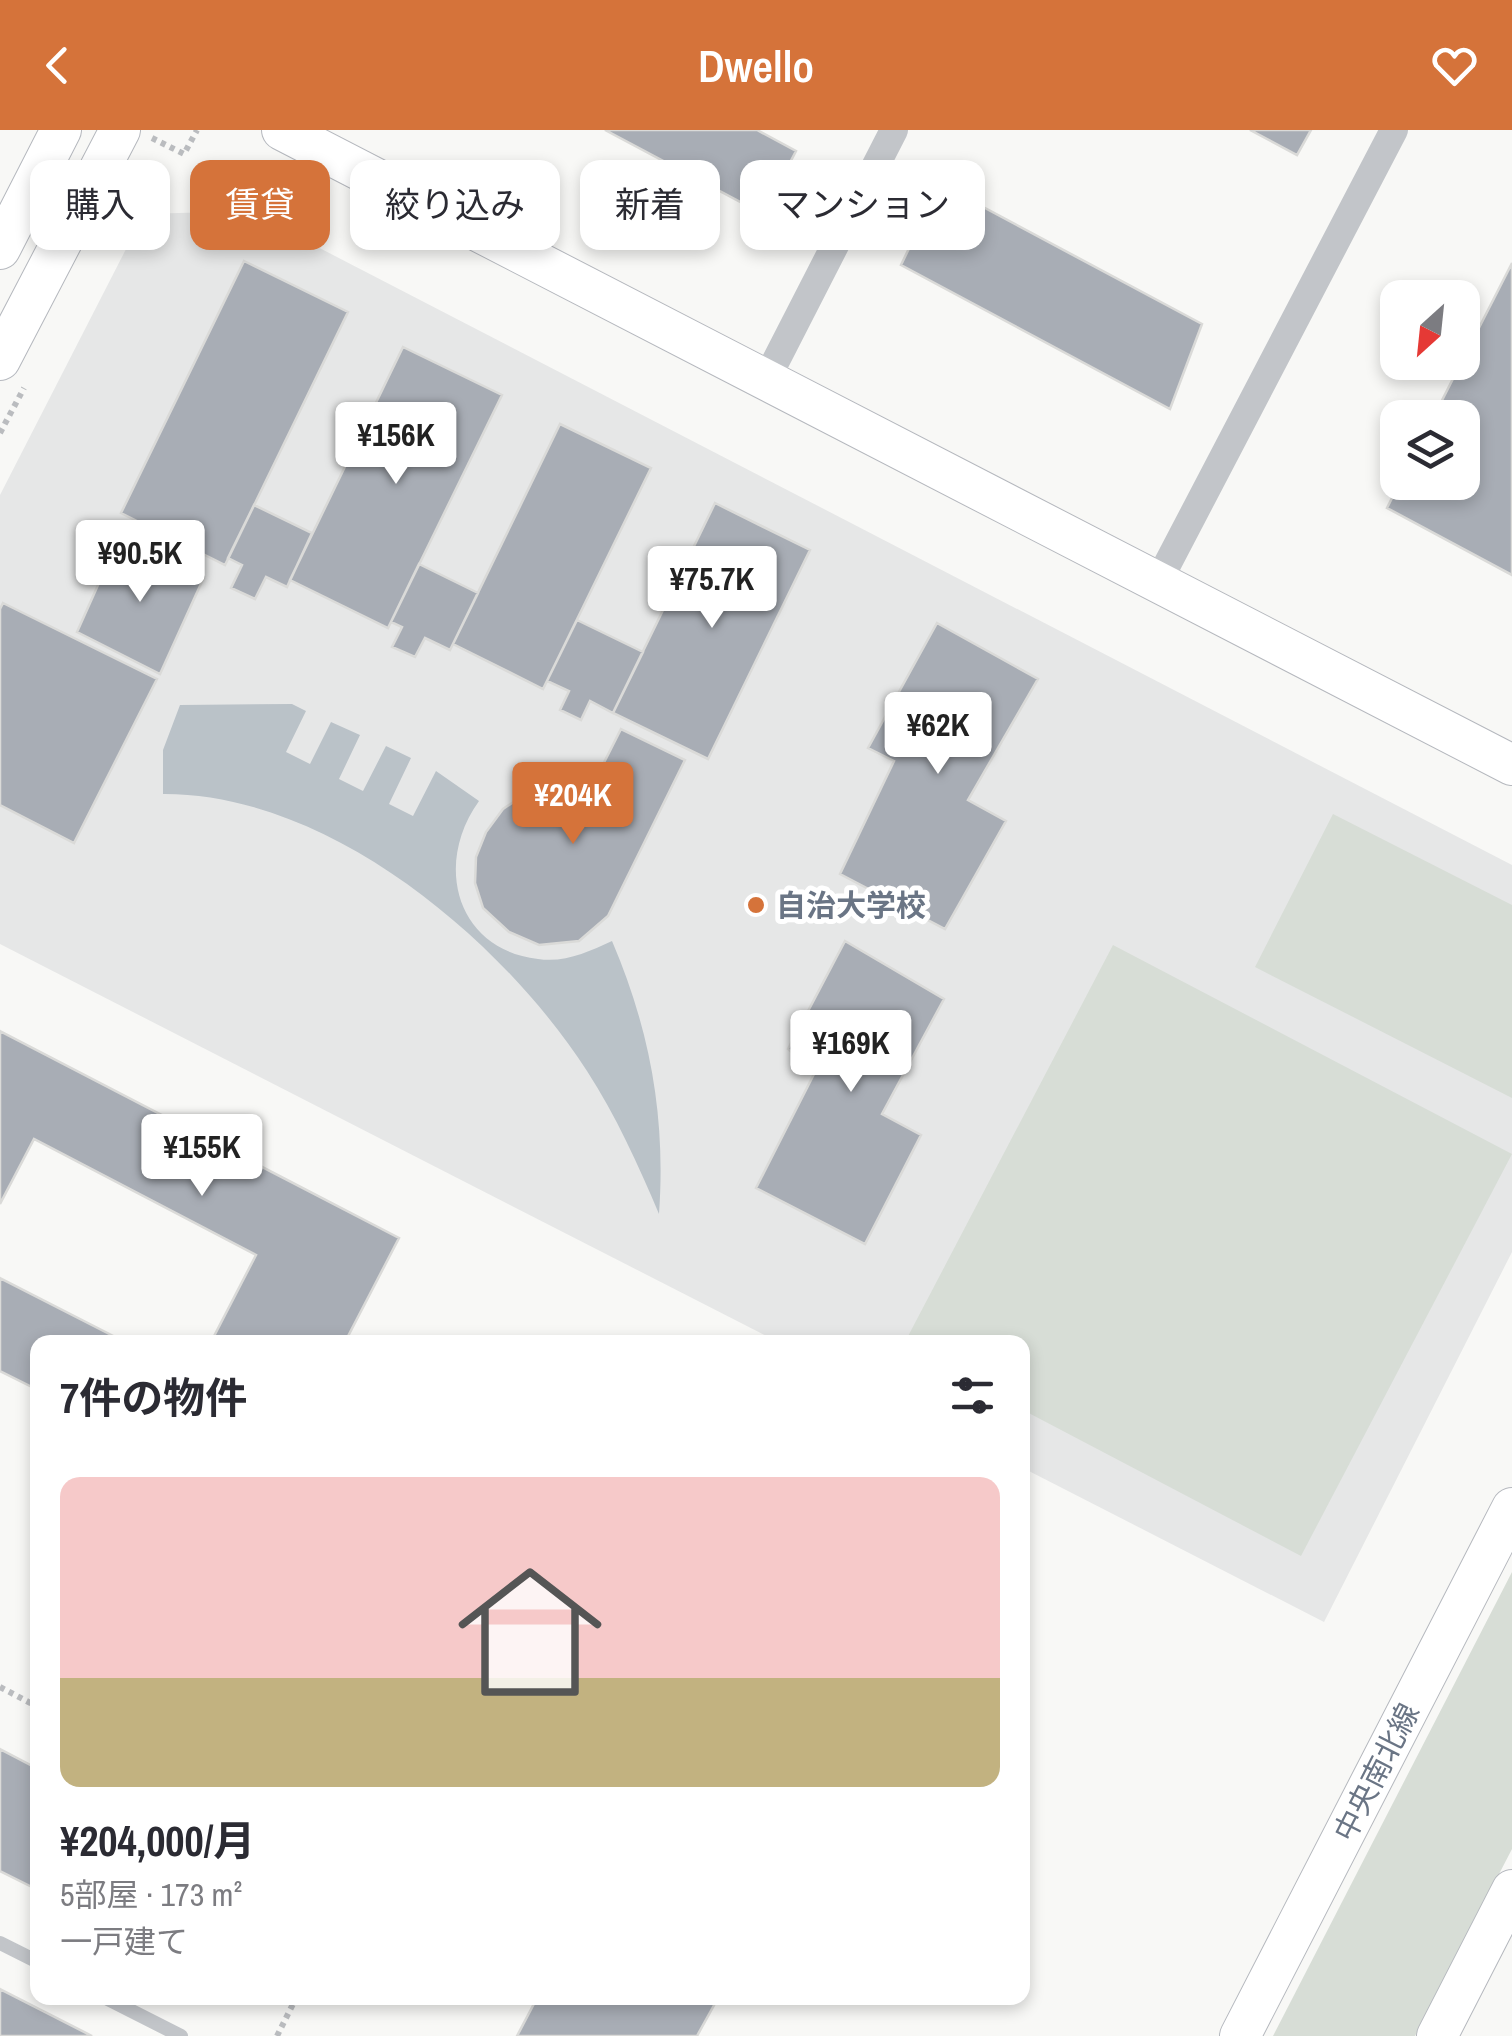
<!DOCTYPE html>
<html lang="ja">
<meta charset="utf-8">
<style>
body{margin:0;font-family:"Archivo Narrow","Noto Sans JP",sans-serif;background:#f7f7f7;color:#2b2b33;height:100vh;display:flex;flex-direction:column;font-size:38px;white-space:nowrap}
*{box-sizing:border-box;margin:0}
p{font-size:32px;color:#7c7c81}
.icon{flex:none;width:55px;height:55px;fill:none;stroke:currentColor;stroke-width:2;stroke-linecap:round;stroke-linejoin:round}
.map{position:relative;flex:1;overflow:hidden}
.drawer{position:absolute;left:30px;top:1205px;width:1000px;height:670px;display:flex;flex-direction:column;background:#fff;border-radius:20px;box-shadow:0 5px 15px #0003}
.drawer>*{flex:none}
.top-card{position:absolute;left:30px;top:30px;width:1000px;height:90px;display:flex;gap:20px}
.needle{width:65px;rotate:207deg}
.controls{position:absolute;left:1380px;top:150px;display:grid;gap:20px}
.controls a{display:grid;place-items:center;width:100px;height:100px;border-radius:20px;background:#fff;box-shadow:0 5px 15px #0003;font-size:50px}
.price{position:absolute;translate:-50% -85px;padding:0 22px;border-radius:10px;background:#fff;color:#222;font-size:32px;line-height:65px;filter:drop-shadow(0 2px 5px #0008)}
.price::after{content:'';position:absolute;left:50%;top:60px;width:30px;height:22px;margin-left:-15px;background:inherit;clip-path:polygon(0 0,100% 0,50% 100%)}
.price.on{background:#d5733a;color:#fff}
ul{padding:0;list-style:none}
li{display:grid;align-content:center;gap:20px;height:530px;padding:0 30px}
li span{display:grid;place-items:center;height:310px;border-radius:20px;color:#555}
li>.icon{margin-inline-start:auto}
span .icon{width:180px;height:180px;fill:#fffc;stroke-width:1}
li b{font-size:42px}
h2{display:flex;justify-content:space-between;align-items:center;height:120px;padding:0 30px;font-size:42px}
.pill{padding:0 35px;border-radius:20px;background:#fff;box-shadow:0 5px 15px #0003;font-size:35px;line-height:90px}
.pill.on{background:#d5733a;color:#fff}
header{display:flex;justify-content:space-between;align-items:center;height:130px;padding:0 30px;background:#d5733a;color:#fff;font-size:45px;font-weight:600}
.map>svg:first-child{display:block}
</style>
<header><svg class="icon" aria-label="back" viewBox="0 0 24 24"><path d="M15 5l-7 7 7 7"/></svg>Dwello<svg class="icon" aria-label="heart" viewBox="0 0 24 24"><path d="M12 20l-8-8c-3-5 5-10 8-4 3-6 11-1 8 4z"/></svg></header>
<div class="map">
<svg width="1512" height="1906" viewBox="0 0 1512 1906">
<rect width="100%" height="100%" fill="#f8f8f6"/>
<path fill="#e6e7e7" d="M248,81L1512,735V1122L1324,1492L1023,1338L1022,1212H778L0,814V365L144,84Z"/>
<path fill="#d7ddd6" d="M1333,684L1512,775V968L1255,837Z
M1113,815L1512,1024L1301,1426L1023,1280L1022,1212H905Z
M1512,1442V1719L1415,1906H1273Z"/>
<path fill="#bac2c8" d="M292,574L306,581L286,622L310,634L331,592L360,605L339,649L363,661L386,616L411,628L389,674L413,686L436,641L479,671C434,733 455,819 538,829C565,833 588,822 612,811C650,900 666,987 659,1084C638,1034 616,986 587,941C501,808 328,663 163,664V620L180,575Z"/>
<path fill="#a8adb5" stroke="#dadad8" stroke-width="2.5" d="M605,0H757L796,21L763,84Z
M1250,0H1311L1297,25Z
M940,54L1202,194L1170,279L901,135Z
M244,131L348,182L225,435L121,383Z
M1512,133V445L1387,378L1400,352H1462V288H1433Z
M403,217L502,265L388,498L290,450Z
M560,294L651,338L543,559L453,514Z
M715,373L810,420L708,629L613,583Z
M254,375L312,403L287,457L266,447L255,469L231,458L242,435L228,428Z
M120,406L204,447L160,544L77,502Z
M419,434L478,463L450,520L425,508L415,527L392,517L402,497L391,492Z
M3,473L157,549L74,713L0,675V479Z
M577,490L643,522L613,583L590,571L581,590L560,580L569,561L547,551Z
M937,493L1038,549L968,670L1006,691L945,799L840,744L894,631L868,618Z
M621,599L685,630L608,786L579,811L539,815L509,802L483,778L475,753L476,727L486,702L503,679L521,667L548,661L582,676Z
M845,811L944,869L882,984L921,1005L865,1114L756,1058L815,942L788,919Z
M0,901L399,1108L345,1212H211L256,1125L34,1009L0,1074Z
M0,1148L125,1212H38V1260L0,1241Z
M0,1619L38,1639V1760L0,1741Z
M0,1859L92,1906H0Z
M537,1868H718L697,1906H517Z"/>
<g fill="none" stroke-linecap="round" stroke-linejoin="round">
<defs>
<path id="secondary" d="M282,0L1512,635
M0,119L61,0
M0,230L120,0
M1240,1906L1512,1378
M1437,1906L1512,1760"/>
</defs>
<use href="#secondary" stroke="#b5b8be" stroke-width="42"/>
<path stroke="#babcbf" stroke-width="6" stroke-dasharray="5 5" stroke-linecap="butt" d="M152,8L184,24L197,0
M0,303L24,258
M0,1557L38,1577
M277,1906L296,1868"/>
<path stroke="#c2c5c9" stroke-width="14" d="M0,1813L38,1832
M106,1868L181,1906"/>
<path stroke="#c2c5c9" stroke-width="28" d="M766,250L894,0
M1158,452L1394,0"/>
<use href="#secondary" stroke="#fff" stroke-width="40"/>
</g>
<circle fill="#d5733a" stroke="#fff" stroke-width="4" cx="756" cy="775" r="10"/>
<g text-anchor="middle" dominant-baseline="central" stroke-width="10" stroke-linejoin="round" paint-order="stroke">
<g font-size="30" font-weight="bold" fill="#6a7585" stroke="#fff" text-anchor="start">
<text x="776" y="775">自治大学校</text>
</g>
<g font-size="30" fill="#6a7585" stroke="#fff">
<text transform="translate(1376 1642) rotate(-63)">中央南北線</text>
</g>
</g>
</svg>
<div class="controls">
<a><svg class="needle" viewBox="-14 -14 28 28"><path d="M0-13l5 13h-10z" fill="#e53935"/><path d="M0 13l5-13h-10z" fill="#7c7c81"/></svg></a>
<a><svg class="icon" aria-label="layers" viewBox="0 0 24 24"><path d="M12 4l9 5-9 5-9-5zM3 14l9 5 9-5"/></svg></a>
</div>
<b class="price" style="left:396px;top:357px">¥156K</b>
<b class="price" style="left:140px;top:475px">¥90.5K</b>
<b class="price" style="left:712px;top:501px">¥75.7K</b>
<b class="price" style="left:938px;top:647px">¥62K</b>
<b class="price on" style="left:573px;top:717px">¥204K</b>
<b class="price" style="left:851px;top:965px">¥169K</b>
<b class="price" style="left:202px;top:1069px">¥155K</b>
<div class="top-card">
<a class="pill">購入</a>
<a class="pill on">賃貸</a>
<a class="pill">絞り込み</a>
<a class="pill">新着</a>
<a class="pill">マンション</a>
</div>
<section class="drawer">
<h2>7件の物件<svg class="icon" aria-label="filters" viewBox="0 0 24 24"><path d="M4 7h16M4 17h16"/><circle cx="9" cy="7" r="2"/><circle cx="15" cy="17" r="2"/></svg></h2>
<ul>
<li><span style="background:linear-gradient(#f6c9c9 65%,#c2b280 0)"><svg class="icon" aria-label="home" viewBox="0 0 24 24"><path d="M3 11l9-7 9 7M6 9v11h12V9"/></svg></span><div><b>¥204,000/月</b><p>5部屋 · 173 m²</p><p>一戸建て</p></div></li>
</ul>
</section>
</div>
